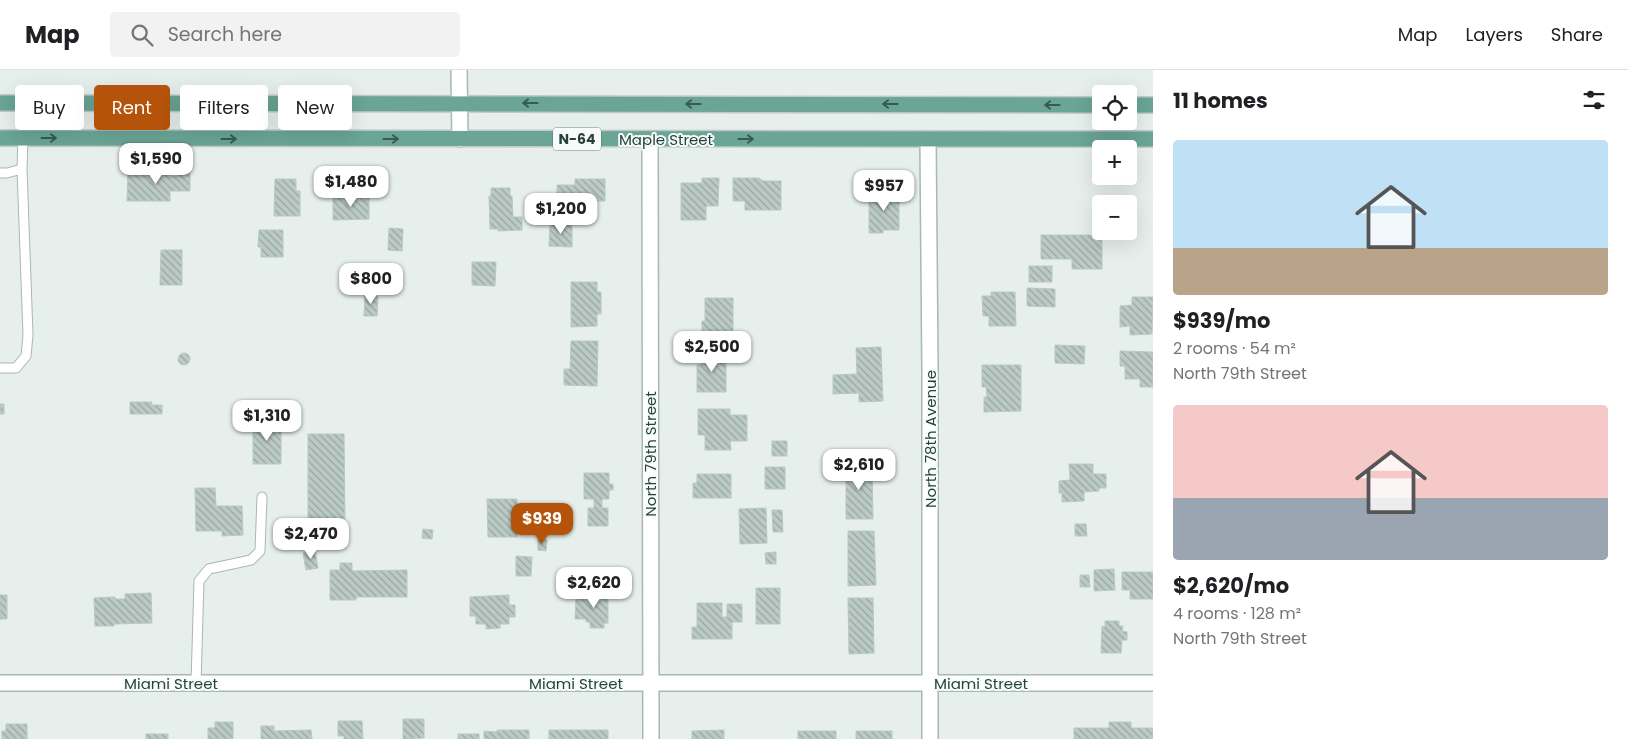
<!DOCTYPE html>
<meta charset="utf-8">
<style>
body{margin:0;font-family:Poppins,sans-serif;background:#f2f2f2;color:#202124;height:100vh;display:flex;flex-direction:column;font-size:19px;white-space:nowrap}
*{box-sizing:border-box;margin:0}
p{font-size:16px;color:#757577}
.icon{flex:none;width:28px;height:28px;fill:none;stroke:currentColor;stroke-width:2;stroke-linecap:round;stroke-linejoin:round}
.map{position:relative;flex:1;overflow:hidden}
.drawer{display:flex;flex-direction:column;background:#fff;width:475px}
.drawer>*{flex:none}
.guide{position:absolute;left:15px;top:15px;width:475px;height:45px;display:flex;gap:10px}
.buttons{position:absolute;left:1092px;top:15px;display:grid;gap:10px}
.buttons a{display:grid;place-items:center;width:45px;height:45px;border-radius:5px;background:#fff;box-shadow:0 5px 20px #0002;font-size:25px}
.price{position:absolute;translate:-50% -42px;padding:0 11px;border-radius:10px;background:#fff;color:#222;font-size:16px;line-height:32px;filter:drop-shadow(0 1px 2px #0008)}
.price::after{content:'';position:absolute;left:50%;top:30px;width:15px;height:11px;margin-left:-8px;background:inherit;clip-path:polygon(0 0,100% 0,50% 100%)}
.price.on{background:#b45309;color:#fff}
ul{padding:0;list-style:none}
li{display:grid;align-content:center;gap:10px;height:265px;padding:0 20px}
li span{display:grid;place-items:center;height:155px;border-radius:5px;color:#555}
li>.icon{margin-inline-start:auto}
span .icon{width:90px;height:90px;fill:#fffc;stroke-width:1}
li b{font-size:21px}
h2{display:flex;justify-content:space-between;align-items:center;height:60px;padding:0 20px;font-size:21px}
.tag{padding:0 18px;border-radius:5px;background:#fff;box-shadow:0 5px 20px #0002;font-size:18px;line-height:45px}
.tag.on{background:#b45309;color:#fff}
header{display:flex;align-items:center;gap:30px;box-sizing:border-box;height:70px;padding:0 25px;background:#fff;border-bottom:1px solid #e0e0e0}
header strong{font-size:24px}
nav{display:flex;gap:28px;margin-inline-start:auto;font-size:18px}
.search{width:350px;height:45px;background:#f2f2f2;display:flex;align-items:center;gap:12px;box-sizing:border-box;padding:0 18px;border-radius:5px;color:#757577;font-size:19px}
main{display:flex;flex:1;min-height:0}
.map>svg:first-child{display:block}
</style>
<header>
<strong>Map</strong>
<div class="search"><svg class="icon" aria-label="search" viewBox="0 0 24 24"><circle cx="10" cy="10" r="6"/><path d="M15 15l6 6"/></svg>Search here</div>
<nav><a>Map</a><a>Layers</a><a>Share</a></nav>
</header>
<main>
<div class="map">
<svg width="1153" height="669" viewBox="0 0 1153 669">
<defs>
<pattern id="building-back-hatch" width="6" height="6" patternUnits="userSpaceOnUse" patternTransform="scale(1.25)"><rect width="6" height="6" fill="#bbcac4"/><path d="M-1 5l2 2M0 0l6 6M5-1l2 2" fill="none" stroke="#98a6a0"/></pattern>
</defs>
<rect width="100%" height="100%" fill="#e6efeb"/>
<path fill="url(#building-back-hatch)" stroke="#b8c9c2" d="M128,100H157V104H170V106H178V100H190V121H170V131H127Z
M702,108H719L718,136H706V150H681V113H702Z
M733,108H759L763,111H781V140H745V131H733Z
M275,109H296V121H300V146H274Z
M575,109H605V131H594V145H567V132H557V115H575Z
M491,118H510V126H512L513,147H522V160L498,161V159H490L489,126H491Z
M899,120V160H883V163H869V127H879V121Z
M369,126V149L333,150V127Z
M550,153L572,154V177L549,176Z
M389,158L403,159L402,181L388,180Z
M259,160H283V187H261V177H258Z
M1041,165H1102V199H1072V189H1041Z
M161,180H182V215H160Z
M472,192H496L495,216L472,215Z
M1029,196H1052V212H1029Z
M571,212H597V222H601V244H597V256L571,257Z
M1027,218L1055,219V237L1027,236Z
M365,222H371V226L378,227L377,246H364Z
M991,222H1015L1016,256H989V246H983L982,226H991Z
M1132,227H1153L1152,264L1130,265V256L1120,257V236L1132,235Z
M705,228H733V268H702V251H705Z
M571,271H598L597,316L564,315V299H570Z
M1055,275L1085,276L1084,294L1055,293Z
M881,277L883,331L859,332V323L833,324V305L857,304L856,278Z
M1120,281L1153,282V317H1140V309H1125V296H1120Z
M701,282H726V322H697V295H701Z
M178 289a6 6 0 1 1 12 0a6 6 0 1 1-12 0Z
M982,295H1021V341L984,342V327H987L986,317H982Z
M130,332H152L151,335H162V344H130Z
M0,334H4V344H0Z
M698,339H730V345H747V371H730L731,380H705V365H698Z
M253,350L281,351V394H253Z
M308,364H344L345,449H308Z
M772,371H787V386H772Z
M846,393H872L873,449H846Z
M1069,394H1093V404H1106V418H1099V421L1084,422V431L1062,432V423H1059V411L1070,410Z
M765,397H785V419H765Z
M584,403H609V414H613V420H609V429H602V438H608V456H588V438H594V429H584Z
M697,404H731V428H693V413H697Z
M195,418H215L216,436H242L243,465L222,466V461H196Z
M487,429H517V467H488Z
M766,438L767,473L740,474L739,439Z
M772,440H782L783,462H773Z
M278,454H287L288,466L278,467Z
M1075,454H1086L1087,466H1075Z
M423,459L433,460L432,469L422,468Z
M848,461H874L876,515L848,516Z
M538,469L547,470L546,481L538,480Z
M315,481L318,498L306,500L303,483Z
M776,482V494H766L765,483Z
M516,486L532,487L531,506H516Z
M340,493H352V501L407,500V527H356V530H330V500H340Z
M1114,499L1115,520L1094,521V500Z
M1122,502H1153V529H1130V520H1122Z
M1080,505H1089L1090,517H1080Z
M756,518H780V554H756Z
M594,521H608V553H604V558H590V552H586V549H575L576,527H588V531H594Z
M151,523L152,553L114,554V556H95L94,528L115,527V529H125V524Z
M0,525H7V549H0Z
M509,525V535H515V547H509V554H500V558L486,559V554H476V546H470V527Z
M848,528H873L874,583L849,584Z
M697,533H722V547H727V534H742V552H732V569H692V557H697Z
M1105,551H1119V556H1123L1122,561L1127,562V570H1122L1121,583H1101L1102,556L1105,557Z
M403,649H424V668L403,669Z
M338,651H362L363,669H344V666H338Z
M215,652H233V669H208V658H215Z
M1109,652H1131V658H1153V669H1074V658H1109Z
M6,654H27V669H2V661H6Z
M261,656H274V661L311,660L312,669H261Z
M497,660H529V669H484V661L497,662Z
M549,660H608V669H549Z
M724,660V669H692V661Z
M798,661H836V669H798Z
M856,661H892V669H856Z
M146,664H168V669H146Z
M458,664H479V669H458Z"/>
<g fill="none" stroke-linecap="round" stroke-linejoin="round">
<defs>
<path id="lane" d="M0,103H7L22,99
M0,298H16L26,286L28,265L22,99L23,68
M196,613L199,511L209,499L251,490L260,481L262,427"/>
<path id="street" d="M459,0L460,69
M650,69L651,669
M928,69L930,300V669
M0,613H1153"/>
<path id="primary" d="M0,33L1101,35
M1129,35H1153
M0,68L1153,69"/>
</defs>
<use href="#lane" stroke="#a8b8b2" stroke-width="11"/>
<use href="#street" stroke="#a8b8b2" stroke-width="18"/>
<use href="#primary" stroke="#c2cac8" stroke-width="18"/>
<use href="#lane" stroke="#fff" stroke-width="9"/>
<use href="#street" stroke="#fff" stroke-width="15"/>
<use href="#primary" stroke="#6aa596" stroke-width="15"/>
</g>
<defs><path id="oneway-shaft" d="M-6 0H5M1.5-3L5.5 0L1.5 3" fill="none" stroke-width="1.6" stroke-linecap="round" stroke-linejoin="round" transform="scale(1.25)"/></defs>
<g stroke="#365b51">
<use href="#oneway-shaft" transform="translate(530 33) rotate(-180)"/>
<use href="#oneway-shaft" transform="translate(693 34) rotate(-180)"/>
<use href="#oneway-shaft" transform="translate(890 34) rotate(-180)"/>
<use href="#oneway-shaft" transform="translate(1052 35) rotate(180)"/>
<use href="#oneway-shaft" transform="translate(49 68)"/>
<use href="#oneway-shaft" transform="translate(229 69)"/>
<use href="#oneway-shaft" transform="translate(391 69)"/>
<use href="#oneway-shaft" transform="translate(746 69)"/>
</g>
<g text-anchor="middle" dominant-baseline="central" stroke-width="4" stroke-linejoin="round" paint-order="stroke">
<rect fill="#f7fbf9" stroke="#637a73" stroke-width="1" x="553" y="57.5" width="48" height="23" rx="4"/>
<g font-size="14" font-weight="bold" fill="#24423a">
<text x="577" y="69">N-64</text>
</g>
<g font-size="15" fill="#24423a" stroke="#f7fbf9">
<text x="666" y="69">Maple Street</text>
<text transform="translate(930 369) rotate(-90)">North 78th Avenue</text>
<text transform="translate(650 384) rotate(-90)">North 79th Street</text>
<text x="171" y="613">Miami Street</text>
<text x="576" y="613">Miami Street</text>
<text x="981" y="613">Miami Street</text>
</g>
</g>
</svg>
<div class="buttons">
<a><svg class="icon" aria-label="locate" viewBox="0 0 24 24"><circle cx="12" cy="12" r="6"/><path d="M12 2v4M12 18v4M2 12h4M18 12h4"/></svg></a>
<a>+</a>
<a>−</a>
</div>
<b class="price" style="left:156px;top:115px">$1,590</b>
<b class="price" style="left:351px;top:138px">$1,480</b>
<b class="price" style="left:884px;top:142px">$957</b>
<b class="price" style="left:561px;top:165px">$1,200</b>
<b class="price" style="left:371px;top:235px">$800</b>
<b class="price" style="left:712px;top:303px">$2,500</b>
<b class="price" style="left:267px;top:372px">$1,310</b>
<b class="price" style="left:859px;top:421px">$2,610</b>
<b class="price on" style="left:542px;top:475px">$939</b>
<b class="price" style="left:311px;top:490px">$2,470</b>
<b class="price" style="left:594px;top:539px">$2,620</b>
<div class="guide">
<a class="tag">Buy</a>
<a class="tag on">Rent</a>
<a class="tag">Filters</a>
<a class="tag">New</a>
</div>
</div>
<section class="drawer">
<h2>11 homes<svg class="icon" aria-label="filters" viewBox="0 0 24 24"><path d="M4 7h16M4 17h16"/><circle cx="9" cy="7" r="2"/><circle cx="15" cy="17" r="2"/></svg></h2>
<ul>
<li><span style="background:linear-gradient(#bfe0f5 70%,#b9a48a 0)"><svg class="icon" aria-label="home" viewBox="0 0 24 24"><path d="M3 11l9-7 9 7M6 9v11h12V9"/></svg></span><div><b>$939/mo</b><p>2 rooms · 54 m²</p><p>North 79th Street</p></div></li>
<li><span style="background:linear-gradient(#f6c9c9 60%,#9aa5b1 0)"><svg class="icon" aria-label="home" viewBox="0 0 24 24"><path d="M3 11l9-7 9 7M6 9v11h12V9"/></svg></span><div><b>$2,620/mo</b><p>4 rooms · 128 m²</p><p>North 79th Street</p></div></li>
</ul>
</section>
</main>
